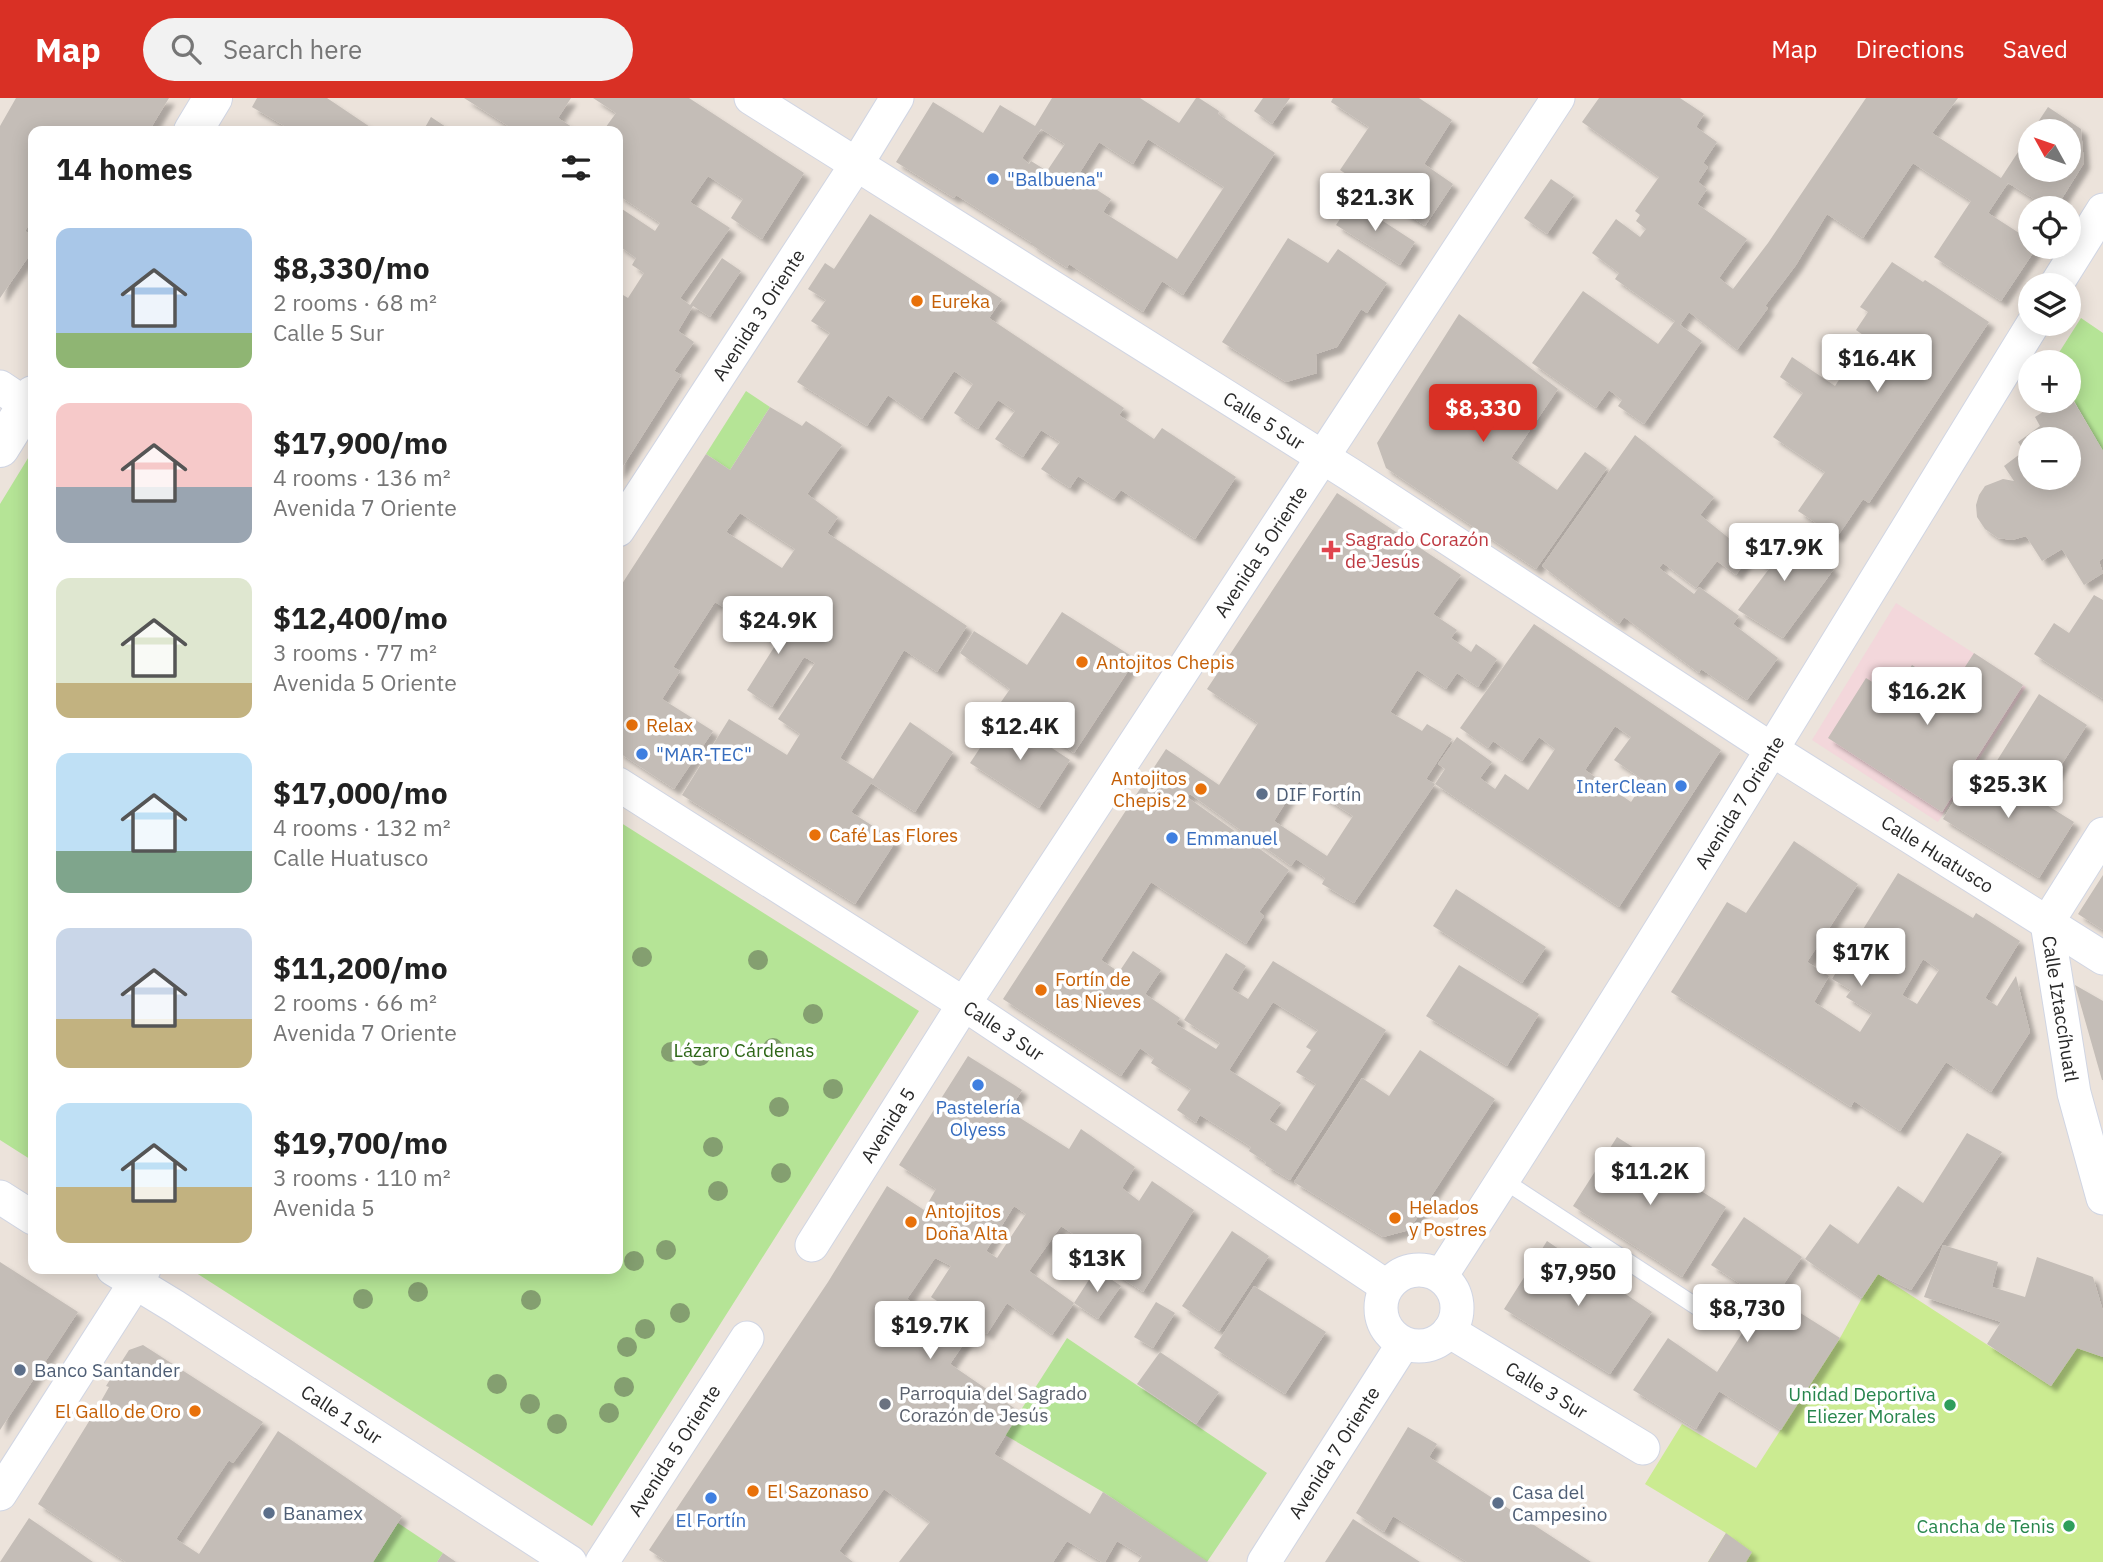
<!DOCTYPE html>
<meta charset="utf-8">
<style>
body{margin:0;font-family:"IBM Plex Sans",sans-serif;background:#f2f2f2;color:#222;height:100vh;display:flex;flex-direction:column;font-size:26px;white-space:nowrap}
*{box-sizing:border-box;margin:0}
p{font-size:23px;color:#767676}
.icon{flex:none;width:38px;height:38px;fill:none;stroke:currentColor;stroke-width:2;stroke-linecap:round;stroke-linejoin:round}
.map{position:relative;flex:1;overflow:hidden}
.side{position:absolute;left:28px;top:28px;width:595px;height:1148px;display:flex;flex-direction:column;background:#fff;border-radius:14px;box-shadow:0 4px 18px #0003}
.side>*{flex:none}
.needle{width:46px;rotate:310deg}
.controls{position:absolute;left:2018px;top:21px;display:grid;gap:14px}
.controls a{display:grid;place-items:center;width:63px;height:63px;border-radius:50%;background:#fff;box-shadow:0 4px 18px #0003;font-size:35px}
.price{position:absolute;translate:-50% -60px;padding:0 16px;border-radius:7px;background:#fff;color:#222;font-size:23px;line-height:46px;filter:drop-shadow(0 2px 4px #0008)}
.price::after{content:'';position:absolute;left:50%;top:42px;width:21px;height:16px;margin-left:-10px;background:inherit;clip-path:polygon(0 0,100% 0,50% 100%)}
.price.selected{background:#d93025;color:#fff}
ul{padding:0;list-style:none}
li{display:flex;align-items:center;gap:21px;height:175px;padding:0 28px}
li span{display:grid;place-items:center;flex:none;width:196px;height:140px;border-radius:14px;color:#555}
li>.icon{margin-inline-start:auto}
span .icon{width:84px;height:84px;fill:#fffc;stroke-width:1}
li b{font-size:30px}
h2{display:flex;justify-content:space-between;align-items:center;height:84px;padding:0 28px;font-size:30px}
header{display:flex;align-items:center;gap:42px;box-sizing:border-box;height:98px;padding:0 35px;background:#d93025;color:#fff}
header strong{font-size:33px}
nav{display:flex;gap:38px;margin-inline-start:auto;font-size:24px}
.search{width:490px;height:63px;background:#f2f2f2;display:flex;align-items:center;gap:18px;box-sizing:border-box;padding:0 24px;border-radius:38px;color:#767676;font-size:26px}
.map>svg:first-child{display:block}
</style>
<header>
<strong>Map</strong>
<div class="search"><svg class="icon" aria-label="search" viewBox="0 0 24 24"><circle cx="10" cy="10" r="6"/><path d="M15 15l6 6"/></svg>Search here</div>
<nav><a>Map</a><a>Directions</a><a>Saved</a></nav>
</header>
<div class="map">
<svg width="2103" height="1464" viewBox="0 0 2103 1464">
<defs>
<filter id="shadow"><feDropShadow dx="6" dy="6" stdDeviation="2" flood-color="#0004"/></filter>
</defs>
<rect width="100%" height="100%" fill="#ece3db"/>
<path fill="#f3d7db" d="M1896,505L2026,589L1938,724L1812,642Z"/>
<path fill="#b5e496" d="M2081,220L2103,235V353L2069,294L2068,264H2053Z
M746,293L770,309L730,372L706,356Z
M33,352V1063L0,1042V406Z
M618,723L919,913L592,1428L190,1171H618Z
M1067,1240L1267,1375L1207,1464L1103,1394L1005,1337Z
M398,1425L443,1455L437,1464H373Z"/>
<path fill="#cbeb91" d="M1878,1176L2051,1288L2077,1250L2103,1259V1464H1708L1726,1435L1645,1386L1682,1326L1756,1370L1840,1240L1862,1200Z"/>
<path fill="#c4bdb7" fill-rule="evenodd" filter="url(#shadow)" d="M16,0H169L149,33H94L91,31L90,33H33V120L25,133L33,139V152L0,200V28Z
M257,0H327L376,33H293L252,9Z
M464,0H571L558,20L578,33H516Z
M593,0H689L804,75L762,141L731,120L743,101L708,78L690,104L730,130L680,200L690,207L722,160L741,173L710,219L693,208L678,233L694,244L674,273L681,277L618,376V194L628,200L644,175L632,167L636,160L618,147V117L622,111L655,133L660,125L618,97V33H603L616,15Z
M1052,0H1140L1179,25L1196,0H1199L1219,13L1218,16L1275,55L1183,197L1162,183L1143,214L1069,166L1067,170L1032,147V145L956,97L954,100L896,64L933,4L983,35L1000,7L1035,28ZM1041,31L1065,46L1047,73L1031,63L1029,66L1022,60ZM1148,41L1224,89L1177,161L1103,114L1111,101L1077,79L1099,44L1133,66Z
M1263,0H1290L1272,26L1254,13Z
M1333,0H1419L1452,22L1424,66L1453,86L1425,128L1340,72L1369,29L1331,4Z
M1599,0H1680L1704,16L1696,29L1717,44L1703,65L1708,69L1698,84L1707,91L1697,106L1747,141L1719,180L1733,191L1768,145L1866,0H1958L1932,35L2001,80L2030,36V72H2068V33H2032L2048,9L2081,31L2084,65L2056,110H2049L2008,85L1988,115L2030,142V149H2037L2001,203L1934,159L1971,103L1913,65L1863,140L1827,116L1796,167L1765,208L1768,210L1737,252L1689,214L1680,227L1702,243L1644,326L1618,308L1622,302L1609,292L1596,310L1532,265L1583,193L1658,246L1675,223L1615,181L1619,175L1592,155L1616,121L1640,139L1646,131L1636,123L1640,117L1635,113L1659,79L1582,24Z
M431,19L452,33H423Z
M1551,81L1574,97L1547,136L1524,120Z
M1352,103L1415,144L1400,167L1336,127Z
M870,116L1002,201L989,220L1124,310L1119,317L1154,341L1162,330L1236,379L1195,441L1121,392L1114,401L1078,378L1070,390L1041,371L1060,344L1041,332L1023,359L995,341L1015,313L998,302L978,331L954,315L973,286L954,273L922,321L888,297L867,328L797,284L830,235L811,223L826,202L808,191L825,165L834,171Z
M1288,140L1328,165L1338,151L1387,185L1367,215L1361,211L1337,249L1316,256L1317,275L1286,284L1222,244Z
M1892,164L1923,184L1925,182L1989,224L1869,405L1863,401L1837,439L1798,413L1825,374L1773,339L1803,295L1780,279L1792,259L1835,288L1854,259L1874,272L1886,253L1856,232L1868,214L1860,209Z
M1459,216L1558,291L1511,360L1557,392L1585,354L1607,370L1536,471L1386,370L1377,345Z
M2068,294L2103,353V460L2099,463L2103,475L2084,487L2062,451L2042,463L2026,438L2012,442L1998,440L1985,431L1977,419L1976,407L1979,397L1985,388L2003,381L2014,383L2004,368L2024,353L2018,344L2040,328L2035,319L2060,303H2068ZM2030,341H2068V380H2030Z
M770,309L802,328L806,323L842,347L807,396L838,419L827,435L967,528L937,574L904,552L840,660L873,681L910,624L953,654L915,714L871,685L851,714L896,743L855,806L682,697L729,621L787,657L800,636L778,621L815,565L804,559L772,609L747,592L778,543L715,504L673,569L680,573L662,601L713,633L674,691L618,654V492L706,356L730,372ZM740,415L795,451L782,470L726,434Z
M1635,337L1714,399L1700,417L1750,457L1736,477L1717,463L1696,490L1663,465L1659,470L1694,496L1699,489L1739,518L1733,526L1778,560L1747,602L1701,571L1699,575L1624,519L1619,526L1542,468Z
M1337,395L1461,477L1433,516L1457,532L1451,540L1471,554L1476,546L1497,561L1478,589L1457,575L1446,591L1417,572L1390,614L1422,633L1427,626L1452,641L1426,681L1435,686L1354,805L1322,786L1325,780L1296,761L1291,768L1190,696L1187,699L1289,772L1259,814L1264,818L1246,846L1151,784L1101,862L1119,874L1133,853L1161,872L1145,896L1180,920L1176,926L1216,951L1220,945L1184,922L1226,855L1246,868L1232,891L1248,901L1273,863L1386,932L1290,1082L1265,1067L1266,1064L1249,1053L1251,1049L1200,1017L1196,1025L1177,1012L1191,991L1151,965L1154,960L1140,950L1121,978L1003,901L1166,651L1219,687L1258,625L1207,591ZM1299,683L1353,718L1327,758L1274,723ZM1273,904L1318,932L1306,949L1311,952L1296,974L1316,986L1286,1033L1269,1022L1281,1005L1229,972Z
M1771,428L1834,471L1783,540L1738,512L1769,471L1750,457Z
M2094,497L2103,502V601L2034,556L2054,525L2069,535Z
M1062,514L1136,561L1074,655L1001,604L1010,591L960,555L974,533L1027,567Z
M1534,526L1721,652L1619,809L1435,686L1445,671L1438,666L1457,639L1492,664L1480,680L1495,691L1505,676L1528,692L1555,651L1539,639L1522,663L1493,643L1488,650L1460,630ZM1615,628L1631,639L1614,662L1645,683L1631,704L1585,672Z
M1974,555L2023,587L1942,714L1828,640L1866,580L1893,597L1912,567L1950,592Z
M2039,596L2087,627L2040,700L1993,669Z
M1002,617L1070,662L1039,710L970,665Z
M1977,664L2074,724L2039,780L1943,721Z
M1794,743L1858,786L1807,864L1829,878L1814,904L1860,934L1872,915L1846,899L1851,892L1832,881L1898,775L1973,820L1976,815L2020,843L1985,900L1997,908L2016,878L2030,934L1991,994L1946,964L1900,1033L1854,1003L1851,1009L1671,894L1727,804L1746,815ZM1923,861L1939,872L1917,906L1902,897Z
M2103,777V832L2078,816Z
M1456,791L1546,849L1522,885L1433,828Z
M1459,867L1539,916L1507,968L1426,918Z
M2075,887L2103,903V982H2102Z
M1420,952L1495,1001L1409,1132L1383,1139L1294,1084L1362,980L1389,998Z
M968,958L1022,992L1009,1013L1069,1051L1081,1031L1135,1069L1122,1090L1139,1103L1152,1083L1194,1112L1143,1194L1099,1165L1105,1157L1061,1128L1029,1173L1074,1205L1052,1237L1007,1205L987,1236L931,1199L951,1168L935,1160L907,1201L967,1241L950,1266L1020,1314L994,1356L1090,1416L1103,1394L1208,1464H1138L1142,1458L1117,1443L1105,1464H1102L1067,1443L1053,1464H899L930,1424L884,1391L839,1453L853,1464H667L649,1452L828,1184L887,1088L924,1112L936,1091L899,1067ZM1014,1108L1026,1116L997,1160L986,1153Z
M1967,1035L2002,1054L1911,1192L1878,1176L1862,1200L1805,1161L1830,1126L1858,1146L1898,1088L1923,1105Z
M1617,1039L1726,1109L1682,1179L1573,1108Z
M1744,1119L1802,1159L1775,1199L1840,1240L1781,1332L1719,1293L1696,1331L1633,1292L1668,1240L1717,1274L1764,1201L1711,1167Z
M1232,1133L1269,1158L1219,1233L1182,1208Z
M1547,1143L1652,1214L1610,1276L1504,1211Z
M1943,1147L1998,1164L1992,1189L2025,1199L2037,1159L2093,1179L2103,1213V1259L2077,1250L2051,1288L1987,1246L2001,1224L1924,1199Z
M0,1164L78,1214L0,1332Z
M1096,1171L1121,1188L1098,1221L1074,1205Z
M1254,1188L1326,1234L1285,1296L1214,1250Z
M1156,1204L1175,1215L1153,1250L1134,1239Z
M143,1247L263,1324L233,1365L229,1362L176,1441L199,1456L278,1333L402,1418L373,1464H126L38,1406L96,1312L109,1289L106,1288L129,1252Z
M1160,1254L1219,1294L1196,1326L1137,1286Z
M1408,1329L1437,1346L1429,1359L1591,1464H1467L1393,1418L1384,1434L1356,1415Z
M29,1420L93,1464H0Z
M1353,1421L1420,1464H1325Z
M1726,1435L1752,1454L1746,1464H1708Z
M443,1455L456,1464H437Z"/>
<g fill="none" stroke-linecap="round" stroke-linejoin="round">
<defs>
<path id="lane" d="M1503,1082L1711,1218"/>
<g id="street">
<path id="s1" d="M751,0L1351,377L1771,651L2103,860"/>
<path d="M2056,187L2103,112"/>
<path d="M0,289L33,311"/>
<path id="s2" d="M618,432L856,67L897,0"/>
<path id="s3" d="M618,686L964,906L1386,1188"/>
<path id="s4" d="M2103,736L2047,825L2074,995L2103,1100"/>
<path d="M0,1099L33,1120"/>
<path id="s5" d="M812,1147L964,906L1558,0"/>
<path id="s6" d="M113,1171L174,1208L570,1464"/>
<circle cx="1419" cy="1210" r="38"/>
<path id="s7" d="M1441,1178C1644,865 1837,544 2033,226"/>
<path id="s8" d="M1449,1233L1643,1350"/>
<path d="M0,1396L144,1171"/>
<path id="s9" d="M602,1464L747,1240"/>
<path id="s10" d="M1264,1464L1403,1246"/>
</g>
<path id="secondary" d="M193,33L213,0
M0,350L33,297"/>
</defs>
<use href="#lane" stroke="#d0d5e3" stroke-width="18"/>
<use href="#street" stroke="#d0d5e3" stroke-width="35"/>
<use href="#secondary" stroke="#d0d5e3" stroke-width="40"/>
<use href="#lane" stroke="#fff" stroke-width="16"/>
<use href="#street" stroke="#fff" stroke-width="33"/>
<use href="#secondary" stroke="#fff" stroke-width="38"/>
</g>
<g fill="#849f70">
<circle cx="642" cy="859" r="10"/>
<circle cx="758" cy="862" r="10"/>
<circle cx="813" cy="916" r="10"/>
<circle cx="773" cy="950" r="10"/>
<circle cx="671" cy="954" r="10"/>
<circle cx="700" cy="958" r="10"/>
<circle cx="833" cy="991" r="10"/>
<circle cx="779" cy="1009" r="10"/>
<circle cx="713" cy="1049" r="10"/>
<circle cx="781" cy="1075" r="10"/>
<circle cx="718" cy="1093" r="10"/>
<circle cx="666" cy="1152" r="10"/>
<circle cx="634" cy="1163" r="10"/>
<circle cx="418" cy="1194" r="10"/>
<circle cx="363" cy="1201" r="10"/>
<circle cx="531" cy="1202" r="10"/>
<circle cx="680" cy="1215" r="10"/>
<circle cx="645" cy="1231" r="10"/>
<circle cx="627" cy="1249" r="10"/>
<circle cx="497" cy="1286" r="10"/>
<circle cx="624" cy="1289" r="10"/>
<circle cx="530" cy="1306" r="10"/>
<circle cx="609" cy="1315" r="10"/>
<circle cx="557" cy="1326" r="10"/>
</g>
<g fill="#3f7fe0" stroke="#fff" stroke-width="2.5">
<circle cx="993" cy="81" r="7"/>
<circle cx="642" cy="656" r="7"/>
<circle cx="1681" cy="688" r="7"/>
<circle cx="1172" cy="740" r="7"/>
<circle cx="978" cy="987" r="7"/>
<circle cx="711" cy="1400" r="7"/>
</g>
<g fill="#e8710a" stroke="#fff" stroke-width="2.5">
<circle cx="917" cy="203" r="7"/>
<circle cx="1082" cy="564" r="7"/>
<circle cx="632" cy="627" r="7"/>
<circle cx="1201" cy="691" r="7"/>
<circle cx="815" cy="737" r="7"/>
<circle cx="1041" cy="892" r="7"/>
<circle cx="1395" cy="1120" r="7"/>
<circle cx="911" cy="1124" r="7"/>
<circle cx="195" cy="1313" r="7"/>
<circle cx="753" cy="1393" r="7"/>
</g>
<path fill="#e0444e" stroke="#fff" stroke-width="2.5" d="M1327.5 441.5h7v7h7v7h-7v7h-7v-7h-7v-7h7z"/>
<g fill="#5c6f8a" stroke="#fff" stroke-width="2.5">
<circle cx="1262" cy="696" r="7"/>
<circle cx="20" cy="1272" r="7"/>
<circle cx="1498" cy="1405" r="7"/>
<circle cx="269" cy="1415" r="7"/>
</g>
<circle fill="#6b7280" stroke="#fff" stroke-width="2.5" cx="885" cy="1306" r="7"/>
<g fill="#2e9e5b" stroke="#fff" stroke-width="2.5">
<circle cx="1950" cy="1307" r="7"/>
<circle cx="2069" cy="1428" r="7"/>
</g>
<g text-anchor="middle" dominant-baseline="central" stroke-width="7" stroke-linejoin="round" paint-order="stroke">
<g font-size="19" fill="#366cbe" stroke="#fff" text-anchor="start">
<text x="1007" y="81">"Balbuena"</text>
<text x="656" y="656">"MAR-TEC"</text>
<text x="1667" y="688" text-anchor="end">InterClean</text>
<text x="1186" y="740">Emmanuel</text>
<text x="978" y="1009" text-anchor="middle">Pastelería<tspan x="978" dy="22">Olyess</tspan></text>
<text x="711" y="1422" text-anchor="middle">El Fortín</text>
</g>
<g font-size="19" fill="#c56008" stroke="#fff" text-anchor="start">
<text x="931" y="203">Eureka</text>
<text x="1096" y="564">Antojitos Chepis</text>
<text x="646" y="627">Relax</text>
<text x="1187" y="680" text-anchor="end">Antojitos<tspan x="1187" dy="22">Chepis 2</tspan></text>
<text x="829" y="737">Café Las Flores</text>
<text x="1055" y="881">Fortín de<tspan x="1055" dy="22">las Nieves</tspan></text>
<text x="1409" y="1109">Helados<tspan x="1409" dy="22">y Postres</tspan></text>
<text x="925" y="1113">Antojitos<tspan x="925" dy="22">Doña Alta</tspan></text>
<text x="181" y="1313" text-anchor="end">El Gallo de Oro</text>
<text x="767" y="1393">El Sazonaso</text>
</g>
<g font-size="19" fill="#292929" stroke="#fff">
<text stroke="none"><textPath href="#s2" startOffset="257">Avenida 3 Oriente</textPath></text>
<text stroke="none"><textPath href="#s1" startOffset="606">Calle 5 Sur</textPath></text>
<text stroke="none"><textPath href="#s5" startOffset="826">Avenida 5 Oriente</textPath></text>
<text stroke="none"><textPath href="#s7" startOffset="560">Avenida 7 Oriente</textPath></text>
<text stroke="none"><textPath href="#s1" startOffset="1407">Calle Huatusco</textPath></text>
<text stroke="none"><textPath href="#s4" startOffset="192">Calle Iztaccíhuatl</textPath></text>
<text stroke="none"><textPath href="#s3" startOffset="458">Calle 3 Sur</textPath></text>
<text stroke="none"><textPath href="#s5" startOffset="142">Avenida 5</textPath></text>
<text stroke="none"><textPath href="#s8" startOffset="114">Calle 3 Sur</textPath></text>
<text stroke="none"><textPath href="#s6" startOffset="271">Calle 1 Sur</textPath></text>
<text stroke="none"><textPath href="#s9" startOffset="133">Avenida 5 Oriente</textPath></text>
<text stroke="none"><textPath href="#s10" startOffset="130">Avenida 7 Oriente</textPath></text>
</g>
<g font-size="19" fill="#be3a42" stroke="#fff" text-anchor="start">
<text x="1345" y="441">Sagrado Corazón<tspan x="1345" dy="22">de Jesús</tspan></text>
</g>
<g font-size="19" fill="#4e5e75" stroke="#fff" text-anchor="start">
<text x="1276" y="696">DIF Fortín</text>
<text x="34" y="1272">Banco Santander</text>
<text x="1512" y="1394">Casa del<tspan x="1512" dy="22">Campesino</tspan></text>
<text x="283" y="1415">Banamex</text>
</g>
<g font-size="19" fill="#2e6718" stroke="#fff">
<text x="744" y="952">Lázaro Cárdenas</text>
</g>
<g font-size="19" fill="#5b616d" stroke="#fff" text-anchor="start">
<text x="899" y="1295">Parroquia del Sagrado<tspan x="899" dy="22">Corazón de Jesús</tspan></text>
</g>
<g font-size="19" fill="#27864d" stroke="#fff" text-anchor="end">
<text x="1936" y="1296">Unidad Deportiva<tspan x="1936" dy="22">Eliezer Morales</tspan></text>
<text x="2055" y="1428">Cancha de Tenis</text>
</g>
</g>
</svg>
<div class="controls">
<a><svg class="needle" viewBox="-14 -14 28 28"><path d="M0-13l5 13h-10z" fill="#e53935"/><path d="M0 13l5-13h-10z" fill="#767676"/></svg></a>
<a><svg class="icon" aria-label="locate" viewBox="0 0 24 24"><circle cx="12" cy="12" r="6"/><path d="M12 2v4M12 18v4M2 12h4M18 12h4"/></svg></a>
<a><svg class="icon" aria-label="layers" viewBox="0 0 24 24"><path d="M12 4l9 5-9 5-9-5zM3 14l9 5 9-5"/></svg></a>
<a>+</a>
<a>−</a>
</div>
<b class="price" style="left:1375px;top:135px">$21.3K</b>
<b class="price" style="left:1877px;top:296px">$16.4K</b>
<b class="price selected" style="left:1483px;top:346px">$8,330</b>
<b class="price" style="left:1784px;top:485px">$17.9K</b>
<b class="price" style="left:778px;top:558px">$24.9K</b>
<b class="price" style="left:1927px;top:629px">$16.2K</b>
<b class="price" style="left:1020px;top:664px">$12.4K</b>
<b class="price" style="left:2008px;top:722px">$25.3K</b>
<b class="price" style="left:1861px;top:890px">$17K</b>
<b class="price" style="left:1650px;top:1109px">$11.2K</b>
<b class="price" style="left:1097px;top:1196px">$13K</b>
<b class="price" style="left:1578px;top:1210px">$7,950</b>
<b class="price" style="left:1747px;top:1246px">$8,730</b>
<b class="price" style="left:930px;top:1263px">$19.7K</b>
<section class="side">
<h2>14 homes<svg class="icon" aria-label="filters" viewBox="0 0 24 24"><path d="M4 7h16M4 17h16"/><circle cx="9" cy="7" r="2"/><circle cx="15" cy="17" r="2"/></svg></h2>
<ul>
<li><span style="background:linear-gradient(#a9c7e8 75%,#8fb573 0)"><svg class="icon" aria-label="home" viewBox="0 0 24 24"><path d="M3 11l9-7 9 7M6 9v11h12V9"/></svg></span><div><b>$8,330/mo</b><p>2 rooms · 68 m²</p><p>Calle 5 Sur</p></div></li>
<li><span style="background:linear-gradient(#f6c9c9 60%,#9aa5b1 0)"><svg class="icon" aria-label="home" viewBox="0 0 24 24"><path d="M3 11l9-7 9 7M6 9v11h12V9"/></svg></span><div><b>$17,900/mo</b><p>4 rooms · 136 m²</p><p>Avenida 7 Oriente</p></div></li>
<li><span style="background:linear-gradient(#dfe7d0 75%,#c2b280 0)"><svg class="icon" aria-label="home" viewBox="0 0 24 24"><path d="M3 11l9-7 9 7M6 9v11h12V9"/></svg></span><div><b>$12,400/mo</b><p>3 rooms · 77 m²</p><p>Avenida 5 Oriente</p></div></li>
<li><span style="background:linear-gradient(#bfe0f5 70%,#7fa58c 0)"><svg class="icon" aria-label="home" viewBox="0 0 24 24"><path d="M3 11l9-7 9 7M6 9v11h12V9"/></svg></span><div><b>$17,000/mo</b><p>4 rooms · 132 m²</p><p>Calle Huatusco</p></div></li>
<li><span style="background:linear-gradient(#c9d6e8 65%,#c2b280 0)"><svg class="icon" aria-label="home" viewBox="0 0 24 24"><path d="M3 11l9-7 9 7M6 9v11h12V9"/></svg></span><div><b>$11,200/mo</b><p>2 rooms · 66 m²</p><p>Avenida 7 Oriente</p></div></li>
<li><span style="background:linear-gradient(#bfe0f5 60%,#c2b280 0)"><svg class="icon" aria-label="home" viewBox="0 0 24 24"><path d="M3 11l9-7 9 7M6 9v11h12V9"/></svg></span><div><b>$19,700/mo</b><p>3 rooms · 110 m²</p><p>Avenida 5</p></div></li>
</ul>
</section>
</div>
